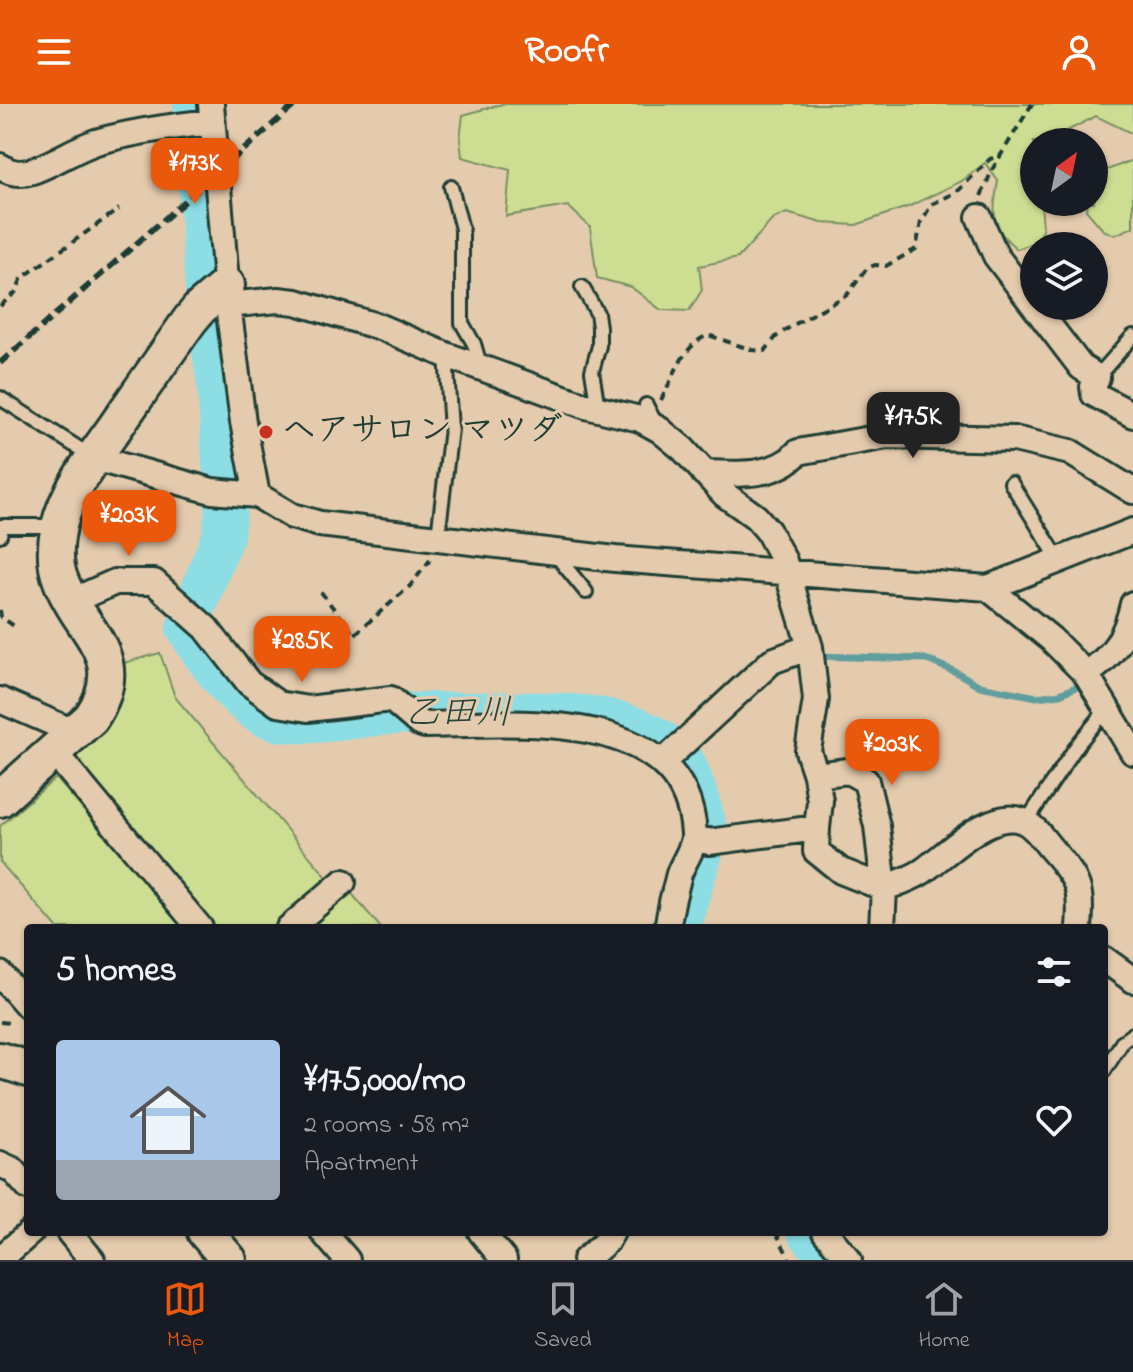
<!DOCTYPE html>
<meta charset="utf-8">
<style>
body{margin:0;font-family:"Indie Flower","Klee One",sans-serif;background:#242831;color:#f1f3f6;height:100vh;display:flex;flex-direction:column;font-size:30px;white-space:nowrap}
*{box-sizing:border-box;margin:0}
p{font-size:26px;color:#9ea1a6}
.icon{flex:none;width:44px;height:44px;fill:none;stroke:currentColor;stroke-width:2;stroke-linecap:round;stroke-linejoin:round}
.map{position:relative;flex:1;overflow:hidden}
.details{position:absolute;left:24px;top:820px;width:1084px;height:312px;display:flex;flex-direction:column;background:#171b24;border-radius:8px;box-shadow:0 2px 6px #0004}
.details>*{flex:none}
.needle{width:52px;rotate:33deg}
.tools{position:absolute;left:1020px;top:24px;display:grid;gap:16px}
.tools a{display:grid;place-items:center;width:88px;height:88px;border-radius:50%;background:#171b24;box-shadow:0 2px 6px #0004;font-size:40px}
.price{position:absolute;translate:-50% -68px;padding:0 18px;border-radius:16px;background:#ea580c;color:#fff;font-size:26px;line-height:52px;filter:drop-shadow(0 2px 4px #0008)}
.price::after{content:'';position:absolute;left:50%;top:48px;width:24px;height:18px;margin-left:-12px;background:inherit;clip-path:polygon(0 0,100% 0,50% 100%)}
.price.current{background:#222;color:#fff}
ul{padding:0;list-style:none}
li{display:flex;align-items:center;gap:24px;height:200px;padding:0 32px}
li+li{border-top:2px solid #363941}
li span{display:grid;place-items:center;flex:none;width:224px;height:160px;border-radius:8px;color:#555}
li>.icon{margin-inline-start:auto}
span .icon{width:96px;height:96px;fill:#fffc;stroke-width:1}
li b{font-size:34px}
h2{display:flex;justify-content:space-between;align-items:center;height:96px;padding:0 32px;font-size:34px}
header{display:flex;justify-content:space-between;align-items:center;height:104px;padding:0 32px;background:#ea580c;color:#fff;font-size:36px;font-weight:800}
.dock{display:flex;justify-content:space-around;align-items:center;height:112px;border-top:2px solid #363941;background:#171b24;font-size:22px;color:#9ea1a6}
.dock a{display:grid;justify-items:center;gap:4px}
.dock .current{color:#ea580c}
.map>svg:first-child{display:block}
</style>
<header><svg class="icon" aria-label="menu" viewBox="0 0 24 24"><path d="M4 6h16M4 12h16M4 18h16"/></svg>Roofr<svg class="icon" aria-label="person" viewBox="0 0 24 24"><circle cx="12" cy="8" r="4"/><path d="M4 21q1-7 8-7t8 7"/></svg></header>
<div class="map">
<svg width="1133" height="1156" viewBox="0 0 1133 1156">
<rect width="100%" height="100%" fill="#e5cbad"/>
<filter id="ink" filterUnits="userSpaceOnUse"><feTurbulence type="fractalNoise" baseFrequency=".0125" numOctaves="2"/><feDisplacementMap in="SourceGraphic" scale="16" xChannelSelector="R" yChannelSelector="G"/><feConvolveMatrix kernelMatrix="1 2 1 2 8 2 1 2 1" color-interpolation-filters="sRGB"/></filter>
<g filter="url(#ink)">
<path fill="#cdde92" stroke="#768e63" stroke-width="2" d="M502,0H1133V30L1096,12L1053,34L1052,38H1034V98H1041L1043,125L1039,137L1017,145C989,123 993,108 998,77L985,59L962,77L910,102L856,121L822,119L787,109L773,115L738,154L699,162L702,186L689,207L661,206L631,183L597,174L590,123L568,102L506,112L510,66L462,53L460,35L463,11Z
M1133,56V123L1115,131L1103,126L1086,106L1087,98H1094V71Z
M160,549L175,593L332,779L277,824L209,822L71,655L116,561Z
M56,674L184,824H57L0,758V722Z
M348,785L381,824H302Z"/>
<g fill="none" stroke-linecap="round" stroke-linejoin="round">
<path stroke="#609e9e" stroke-width="7" d="M815,552L925,555L956,568L980,582L1037,593L1060,590L1083,580
M684,657L695,643"/>
<path stroke="#8cdee4" stroke-width="42" d="M194,0L208,214L218,279L226,407L223,431L187,524C203,551 241,607 274,615C307,623 343,614 377,611C407,608 438,610 468,609C533,609 635,601 682,655C689,663 704,713 706,724C708,741 683,799 681,824
M808,1128L832,1156"/>
<defs>
<path id="lane" d="M451,83L462,125V219L474,240L481,264
M582,183L597,209L599,223V242L592,267L598,305
M1097,273L1133,232
M0,294L91,352
M646,301L656,320
M1011,379L1059,456
M0,431L2,422H56
M438,432L451,325L446,251
M555,450L586,488
M1026,718L1078,640L1107,605
M1104,967L1123,937L1133,930"/>
<path id="street" d="M211,0L228,201L243,318L257,391L292,412L320,420L615,455L988,484L1051,535L1086,570L1133,648
M0,62C11,70 22,71 35,66C56,58 75,45 96,38C134,27 173,22 212,18
M979,113L996,152L1081,263L1097,273L1093,283L1094,290L1133,311
M228,201L278,196L296,198L380,223L446,251L586,302L640,315L660,326L683,345L724,390L756,413L768,427L784,457L810,543L772,557L663,658
M94,354L212,387L257,391
M704,369C735,370 776,374 798,348L887,332L1014,335L1070,348L1133,387
M988,484L1133,427
M72,497L115,478H154L206,524L249,579L278,600L308,605L391,595L419,619L425,621C515,620 686,601 694,730C695,743 683,758 679,770C674,788 670,806 667,824
M1086,570C1114,552 1126,532 1133,500
M0,596L76,629
M54,648L200,824
M816,671L848,667L866,677L877,722L884,784C898,779 911,775 923,767C947,750 992,703 1023,717C1035,722 1044,737 1053,747C1079,777 1082,784 1079,824
M817,724L816,747L841,767L884,784L882,824
M695,733L709,738L817,724L820,697L816,671L808,647L816,595L810,543
M289,824L343,778
M1104,855L1133,876
M0,870L28,902
M0,1060L13,1066L28,1083
M69,1128L92,1156
M323,1128L347,1156
M481,1128L504,1156
M825,1128L849,1156
M0,1155L31,1128
M585,1156L607,1137L612,1128"/>
<path id="secondary" d="M0,695L91,614C132,552 80,528 61,477C54,460 55,440 59,422C68,385 95,352 116,322C141,286 165,251 190,216L200,204L227,181
M0,956L28,965
M205,1128L229,1156"/>
</defs>
<use href="#lane" stroke="#1f3d34" stroke-width="18"/>
<use href="#street" stroke="#1f3d34" stroke-width="30"/>
<use href="#secondary" stroke="#1f3d34" stroke-width="40"/>
<path stroke="#1f3d34" stroke-width="4" stroke-dasharray="8 6" stroke-linecap="butt" d="M981,92L993,64L1032,0
M0,202L15,189L22,174L119,105
M661,296C673,274 683,241 708,231L752,246L765,247L776,233L790,223L847,191L867,164L875,161L886,162L916,145L921,118L932,100L957,88L990,55L1001,51
M321,488L354,531L410,482L430,456
M0,506L1,513L14,522
M0,918L10,919
M776,1128L790,1156"/>
<use href="#lane" stroke="#e5cbad" stroke-width="12"/>
<use href="#street" stroke="#e5cbad" stroke-width="24"/>
<use href="#secondary" stroke="#e5cbad" stroke-width="34"/>
<path stroke="#1f3d34" stroke-width="6" stroke-dasharray="12 6" stroke-linecap="butt" d="M0,259L296,0"/>
</g>
</g>
<circle fill="#c8321e" stroke="#e5cbad" stroke-width="3" cx="266" cy="328" r="8"/>
<g text-anchor="middle" dominant-baseline="central" stroke-width="6" stroke-linejoin="round" paint-order="stroke">
<g font-size="34" font-weight="bold" fill="#1f3d34" stroke="#e5cbad" text-anchor="start">
<text x="282" y="328">ヘアサロン マツダ</text>
</g>
<g font-size="36" font-style="italic" fill="#24453d" stroke="#e5cbad">
<text x="458" y="610">乙田川</text>
</g>
</g>
</svg>
<div class="tools">
<a><svg class="needle" viewBox="-14 -14 28 28"><path d="M0-13l5 13h-10z" fill="#e53935"/><path d="M0 13l5-13h-10z" fill="#9ea1a6"/></svg></a>
<a><svg class="icon" aria-label="layers" viewBox="0 0 24 24"><path d="M12 4l9 5-9 5-9-5zM3 14l9 5 9-5"/></svg></a>
</div>
<b class="price" style="left:195px;top:102px">¥173K</b>
<b class="price current" style="left:913px;top:356px">¥175K</b>
<b class="price" style="left:129px;top:454px">¥203K</b>
<b class="price" style="left:302px;top:580px">¥285K</b>
<b class="price" style="left:892px;top:683px">¥203K</b>
<section class="details">
<h2>5 homes<svg class="icon" aria-label="filters" viewBox="0 0 24 24"><path d="M4 7h16M4 17h16"/><circle cx="9" cy="7" r="2"/><circle cx="15" cy="17" r="2"/></svg></h2>
<ul>
<li><span style="background:linear-gradient(#a9c7e8 75%,#9aa5b1 0)"><svg class="icon" aria-label="home" viewBox="0 0 24 24"><path d="M3 11l9-7 9 7M6 9v11h12V9"/></svg></span><div><b>¥175,000/mo</b><p>2 rooms · 58 m²</p><p>Apartment</p></div><svg class="icon" aria-label="heart" viewBox="0 0 24 24"><path d="M12 20l-8-8c-3-5 5-10 8-4 3-6 11-1 8 4z"/></svg></li>
</ul>
</section>
</div>
<nav class="dock">
<a class="current"><svg class="icon" aria-label="map" viewBox="0 0 24 24"><path d="M3 6l6-2 6 2 6-2v14l-6 2-6-2-6 2zM9 4v14M15 6v14"/></svg>Map</a>
<a><svg class="icon" aria-label="saved" viewBox="0 0 24 24"><path d="M7 4h10v16l-5-4-5 4z"/></svg>Saved</a>
<a><svg class="icon" aria-label="home" viewBox="0 0 24 24"><path d="M3 11l9-7 9 7M6 9v11h12V9"/></svg>Home</a>
</nav>
